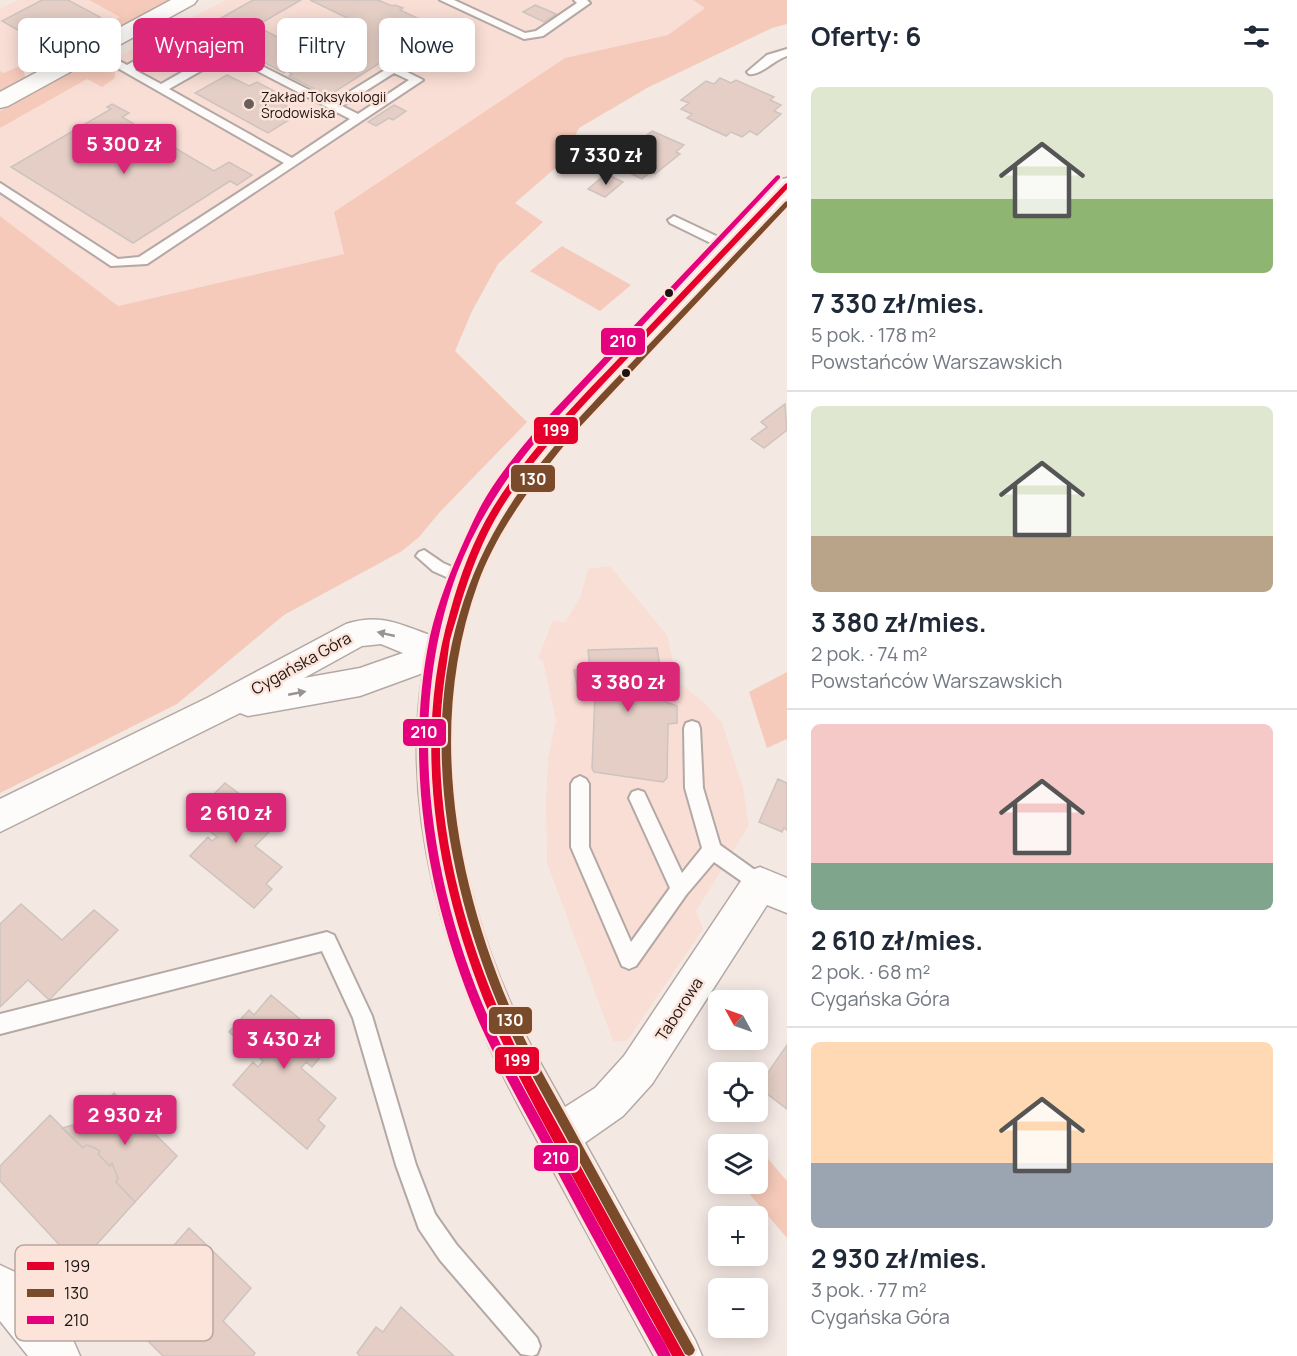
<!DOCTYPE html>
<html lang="pl">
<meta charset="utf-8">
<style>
body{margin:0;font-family:Manrope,sans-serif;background:#f2f2f3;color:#1f2937;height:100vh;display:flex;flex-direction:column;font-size:22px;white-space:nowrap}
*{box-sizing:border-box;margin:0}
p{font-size:20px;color:#747a83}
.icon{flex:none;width:33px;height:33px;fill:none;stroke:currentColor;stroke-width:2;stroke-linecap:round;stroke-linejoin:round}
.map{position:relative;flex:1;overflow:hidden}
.drawer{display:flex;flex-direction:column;background:#fff;width:510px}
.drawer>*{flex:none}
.top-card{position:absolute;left:18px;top:18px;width:570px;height:54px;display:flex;gap:12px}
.needle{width:39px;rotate:310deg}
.tools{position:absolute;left:708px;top:990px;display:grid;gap:12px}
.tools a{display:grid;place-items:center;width:60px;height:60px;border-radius:9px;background:#fff;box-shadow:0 3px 15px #0003;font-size:30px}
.price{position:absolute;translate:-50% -51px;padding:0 14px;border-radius:6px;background:#db2777;color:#fff;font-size:20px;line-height:39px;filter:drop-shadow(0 2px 3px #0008)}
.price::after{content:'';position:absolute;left:50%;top:36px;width:18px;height:14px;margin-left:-9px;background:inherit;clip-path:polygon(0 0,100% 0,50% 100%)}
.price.active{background:#222;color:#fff}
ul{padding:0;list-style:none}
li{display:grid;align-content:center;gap:12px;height:318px;padding:0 24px}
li+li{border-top:2px solid #e0e1e3}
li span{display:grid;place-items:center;height:186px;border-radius:9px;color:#555}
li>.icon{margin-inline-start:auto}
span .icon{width:108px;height:108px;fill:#fffc;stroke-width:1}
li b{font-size:26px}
h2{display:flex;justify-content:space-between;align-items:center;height:72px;padding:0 24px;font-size:26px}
.tag{padding:0 21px;border-radius:9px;background:#fff;box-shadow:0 3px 15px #0003;font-size:21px;line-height:54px}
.tag.active{background:#db2777;color:#fff}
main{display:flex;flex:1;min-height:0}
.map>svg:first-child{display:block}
</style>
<main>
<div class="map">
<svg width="787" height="1356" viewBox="0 0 787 1356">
<rect width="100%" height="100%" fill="#f4e8e3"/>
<path fill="#f9ded5" d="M18,0H89L120,17L23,70L18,67L3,73L0,71V9Z
M226,0H693L705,8L669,35L565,58L334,212L344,254L117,306L0,216V124L152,38Z
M610,566L667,635L678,682L706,704L722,723L743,787L749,825L696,911L703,929L627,1041H613L547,863L546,800L548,759L556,720L543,661L538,658L553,620L565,623L581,596L588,569Z"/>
<path fill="#f5caba" d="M89,0H171L59,62L50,64L38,62L120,17Z
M693,0H787V24L772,28L647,88L579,128L560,164L515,203L543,222L498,264L472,311L455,351L527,422L439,513L419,537L402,551L284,615L177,704L0,793V216L118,306L344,254L334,212L565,58L668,35L705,8Z
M88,65H101L115,72V78L102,87L87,79L0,128V111L76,68Z
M18,67L23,70L25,75L24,80L0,94V71L3,73Z
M562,246L631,285L600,311L530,271Z
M787,672V739L767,748L749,692Z
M758,1147L787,1181V1238L741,1184H758Z"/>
<path fill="#e4cec5" stroke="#cec3bf" stroke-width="1.5" d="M42,0H68L100,17L86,25L79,21L44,45L2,21Z
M253,0H301L256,26L312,55L362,25L310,0H378L392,6L395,5L403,8L400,10L436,27L409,44L399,39L397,41L417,51L407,57L387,47L383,49L394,54L328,96L289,76L292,74L287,71L284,73L227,43L202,57L195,53L206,47L187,37Z
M535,5L556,14L544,22L523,12Z
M227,75L249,86L257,82L274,91L266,95L300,113L268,133L195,93Z
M720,78L731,83L736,80L774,97L770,100L781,105L774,111L781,114L757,135L750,131L742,137L731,132L726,136L687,118L692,114L681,109L689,103L681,100L706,81L714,84Z
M112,104L129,113L122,117L214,171L229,162L252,175L237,185L230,181L133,243L11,167L111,109L107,107Z
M394,105L406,111L393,120L389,118L376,126L368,122Z
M652,131L684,145L676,152L680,154L655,174L650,172L642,179L610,163Z
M606,174L623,182L605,197L588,189Z
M785,404L787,430L764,448L751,439L767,427L761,422Z
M657,648L666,702L677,706V723L668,724L667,778L663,782L594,772L592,768L595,695H579L574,670H590L588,650Z
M778,779L787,783V830L784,828L782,832L759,822Z
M225,783L278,823L255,846L282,867L266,884L272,889L254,908L190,856L208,837L212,841L217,837L187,813L205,796L209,799Z
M21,904L62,940L94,910L118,930L49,1000L28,980L0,1007V924Z
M271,995L331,1045L312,1067L306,1062L301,1068L336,1098L318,1120L325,1126L307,1149L233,1085L253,1062L258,1067L263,1061L229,1032L249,1010L254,1015Z
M787,1045V1109L758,1087Z
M114,1093L177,1156L135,1202L116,1182L118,1178L112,1163L110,1166L98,1154L100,1151L93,1147L86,1145L83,1148L62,1128L73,1125L81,1127Z
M50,1115L83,1148L86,1145L93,1147L100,1151L98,1154L110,1166L112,1163L118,1178L116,1182L135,1202L78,1265L0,1181V1166Z
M189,1228L251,1288L223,1321L255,1353L253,1356H163L143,1336L165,1309L171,1315L177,1306L142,1271L164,1246L169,1251Z
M401,1307L454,1356H360L357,1353L376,1327L383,1332Z"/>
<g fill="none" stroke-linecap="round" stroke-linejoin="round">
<defs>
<path id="service" d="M440,0H454L525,33L536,31L577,3L574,0H587L590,3L543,36L524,39Z
M182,35L186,36V40L135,70L161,84L205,59L219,55H240L333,102L393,65L423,80L147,264L111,266L0,192V183L118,259L139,257L284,163L88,51L89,49H97L127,65ZM238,61L350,119L292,158L169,89L213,64ZM394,73L409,80L358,114L342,106Z
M787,49V56C774,60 760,76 749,74L747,72L767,55Z
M674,216L733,244L735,247L733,250H725L670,223L668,220Z
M424,550L443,563L468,574L470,578L468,582L462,584L433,571L416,556L419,552Z
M692,721L698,723L700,728L703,788L720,845L766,878L769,884L766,890L760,893L754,890L714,862L686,895L636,966L629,969L622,966L571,847V784L574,779L580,776L586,779L589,784V847L631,942L670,888L629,798L632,792L638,790L644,792L682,873L702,848L685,788L684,728L686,723Z
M327,932L334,935L372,1016L416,1165L435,1214L456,1244L537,1338L540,1346L537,1354L532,1356L521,1354L440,1260L419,1229L396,1165L353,1018L322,951L0,1034V1014Z"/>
<path id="minor" d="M171,0H197L194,4L8,106L0,108V92Z
M760,867L787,878V913L767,905L652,1084L623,1116L573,1151L558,1157L543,1151L537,1136L543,1121L595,1088L624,1056L747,872Z
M0,1265L15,1272L73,1340L80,1356H28L0,1321Z"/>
<path id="tertiary" d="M787,178V200L574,429C535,474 501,521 479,577C420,728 460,909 532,1048L695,1340L702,1356H654C618,1291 583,1226 548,1161C527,1120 504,1081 486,1039C436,926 403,797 423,673L360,696L248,716L240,713L0,832V799L207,698L346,624C379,613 399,624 430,635C443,591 458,549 481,510C515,452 563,405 609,357C665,297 722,239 778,180ZM381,644L403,653L360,668L304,678L362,646Z"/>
</defs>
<use href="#service" stroke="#b3a8a4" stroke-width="4"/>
<use href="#minor" stroke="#b3a8a4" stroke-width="3"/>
<use href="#tertiary" stroke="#b3a8a4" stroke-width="3"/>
<use href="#service" fill="#fdfcfb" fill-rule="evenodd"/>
<use href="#minor" fill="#fdfcfb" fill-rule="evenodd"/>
<use href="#tertiary" fill="#fdfcfb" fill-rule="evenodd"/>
<defs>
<path id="bus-1" d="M787,183V189C733,247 679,304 624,362C581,408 535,454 501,509C483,538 470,573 460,606C457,617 453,629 450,640C448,652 447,664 445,675C426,807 463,943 522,1060L685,1356H672C638,1295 604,1233 570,1172C542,1121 513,1069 490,1015C437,888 411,746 450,612C460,575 474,538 494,506C529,450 576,403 621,356C676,298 730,241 785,184Z"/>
<path id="bus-2" d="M787,201V207L576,431C538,477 499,526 478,583C428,721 453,872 509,1005C529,1053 557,1097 581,1143C618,1211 655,1278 693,1346L695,1350L693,1354L689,1356L685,1354C647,1286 610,1218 573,1150C548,1103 520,1057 499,1007C435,851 410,671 501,520C537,460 585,411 633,361C684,308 734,255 785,202Z"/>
<path id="bus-3" d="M778,175L780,176V178L548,427C510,471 478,518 457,573C401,725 432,905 502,1047C518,1079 536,1110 553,1142C576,1183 599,1225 622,1267C633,1286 643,1305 654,1325C660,1335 667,1345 671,1356H658C622,1291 586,1226 551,1160C526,1114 500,1069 479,1022C428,902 403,765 430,636C438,602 451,570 465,539C472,524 478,510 486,497C505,466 529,438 553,411L776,176Z"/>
</defs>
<use href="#bus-1" stroke="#fce4db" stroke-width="5"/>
<use href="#bus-2" stroke="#fce4db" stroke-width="5"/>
<use href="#bus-3" stroke="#fce4db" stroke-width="5"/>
<use href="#bus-1" fill="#e4002b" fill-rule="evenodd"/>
<use href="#bus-2" fill="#7a4b2a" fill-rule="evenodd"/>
<use href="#bus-3" fill="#e5007d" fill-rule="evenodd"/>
</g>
<defs><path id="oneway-solid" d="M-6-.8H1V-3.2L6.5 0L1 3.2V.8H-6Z" transform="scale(1.5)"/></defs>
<g fill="#989391">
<use href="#oneway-solid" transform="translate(386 634) rotate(-167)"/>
<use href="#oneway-solid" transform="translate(297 693) rotate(-11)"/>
</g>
<circle fill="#685e5a" stroke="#fce4db" stroke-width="2" cx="249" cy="104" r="6"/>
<g fill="#1d1310" stroke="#fce4db" stroke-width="2">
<circle cx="669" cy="293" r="5"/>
<circle cx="626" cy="373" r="5"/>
</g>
<g text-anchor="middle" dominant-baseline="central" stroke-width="5" stroke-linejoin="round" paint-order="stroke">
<g font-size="14" fill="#1d1310" stroke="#fce4db" text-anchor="start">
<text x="261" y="96">Zakład Toksykologii<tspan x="261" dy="16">Środowiska</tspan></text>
</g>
<g font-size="16" fill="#1d1310" stroke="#fce4db">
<text transform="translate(301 663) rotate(-29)">Cygańska Góra</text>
<text transform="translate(679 1009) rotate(-57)">Taborowa</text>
</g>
</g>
<rect x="15" y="1245" width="198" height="96" rx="9" fill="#fce4db" stroke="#b9a59e" stroke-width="1.5"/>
<rect x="27" y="1262" width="27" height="8" fill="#e4002b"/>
<rect x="27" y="1289" width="27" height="8" fill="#7a4b2a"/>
<rect x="27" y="1316" width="27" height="8" fill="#e5007d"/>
<g font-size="16" fill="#1d1310">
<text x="64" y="1272">199</text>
<text x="64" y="1299">130</text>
<text x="64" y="1326">210</text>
</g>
<g stroke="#fce4db" stroke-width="2">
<rect x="600" y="327" width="46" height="29" rx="6" fill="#e5007d"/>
<rect x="533" y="416" width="46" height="29" rx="6" fill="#e4002b"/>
<rect x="510" y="464" width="46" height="29" rx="6" fill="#7a4b2a"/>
<rect x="402" y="718" width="45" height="29" rx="6" fill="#e5007d"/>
<rect x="488" y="1006" width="45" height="29" rx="6" fill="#7a4b2a"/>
<rect x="494" y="1046" width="46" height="29" rx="6" fill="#e4002b"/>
<rect x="533" y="1144" width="46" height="28" rx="6" fill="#e5007d"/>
</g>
<g font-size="16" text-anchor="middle" font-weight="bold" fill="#fff">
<text x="623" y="347">210</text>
<text x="556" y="436">199</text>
<text x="533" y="485">130</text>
<text x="424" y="738">210</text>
<text x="510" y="1026">130</text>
<text x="517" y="1066">199</text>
<text x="556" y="1164">210</text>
</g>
</svg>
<div class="tools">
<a><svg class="needle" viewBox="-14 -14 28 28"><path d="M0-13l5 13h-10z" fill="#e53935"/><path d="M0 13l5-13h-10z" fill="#747a83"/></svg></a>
<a><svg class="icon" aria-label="locate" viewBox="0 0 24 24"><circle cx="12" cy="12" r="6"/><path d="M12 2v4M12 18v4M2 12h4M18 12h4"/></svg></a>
<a><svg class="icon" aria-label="layers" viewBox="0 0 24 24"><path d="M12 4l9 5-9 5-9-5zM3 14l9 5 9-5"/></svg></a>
<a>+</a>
<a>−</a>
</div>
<b class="price" style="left:124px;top:175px">5 300 zł</b>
<b class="price active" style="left:606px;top:186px">7 330 zł</b>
<b class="price" style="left:628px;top:713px">3 380 zł</b>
<b class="price" style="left:236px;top:844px">2 610 zł</b>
<b class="price" style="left:284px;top:1070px">3 430 zł</b>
<b class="price" style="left:125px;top:1146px">2 930 zł</b>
<div class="top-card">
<a class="tag">Kupno</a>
<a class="tag active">Wynajem</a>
<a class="tag">Filtry</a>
<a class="tag">Nowe</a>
</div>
</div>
<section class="drawer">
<h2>Oferty: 6<svg class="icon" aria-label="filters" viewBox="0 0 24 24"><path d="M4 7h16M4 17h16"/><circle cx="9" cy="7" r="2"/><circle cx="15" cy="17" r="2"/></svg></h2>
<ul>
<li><span style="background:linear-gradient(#dfe7d0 60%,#8fb573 0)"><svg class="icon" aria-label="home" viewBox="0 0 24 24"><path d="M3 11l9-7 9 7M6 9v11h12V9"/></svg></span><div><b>7 330 zł/mies.</b><p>5 pok. · 178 m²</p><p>Powstańców Warszawskich</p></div></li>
<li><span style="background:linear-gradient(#dfe7d0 70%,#b9a48a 0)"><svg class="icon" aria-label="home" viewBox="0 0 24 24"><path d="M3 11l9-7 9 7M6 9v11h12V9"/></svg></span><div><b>3 380 zł/mies.</b><p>2 pok. · 74 m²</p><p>Powstańców Warszawskich</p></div></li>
<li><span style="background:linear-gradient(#f6c9c9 75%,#7fa58c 0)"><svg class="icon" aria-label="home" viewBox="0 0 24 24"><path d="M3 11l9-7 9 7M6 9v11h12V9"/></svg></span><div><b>2 610 zł/mies.</b><p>2 pok. · 68 m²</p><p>Cygańska Góra</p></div></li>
<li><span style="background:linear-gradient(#ffd9b3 65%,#9aa5b1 0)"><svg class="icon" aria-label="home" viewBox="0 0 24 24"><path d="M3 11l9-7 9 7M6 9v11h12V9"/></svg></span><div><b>2 930 zł/mies.</b><p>3 pok. · 77 m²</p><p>Cygańska Góra</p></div></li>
</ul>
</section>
</main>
